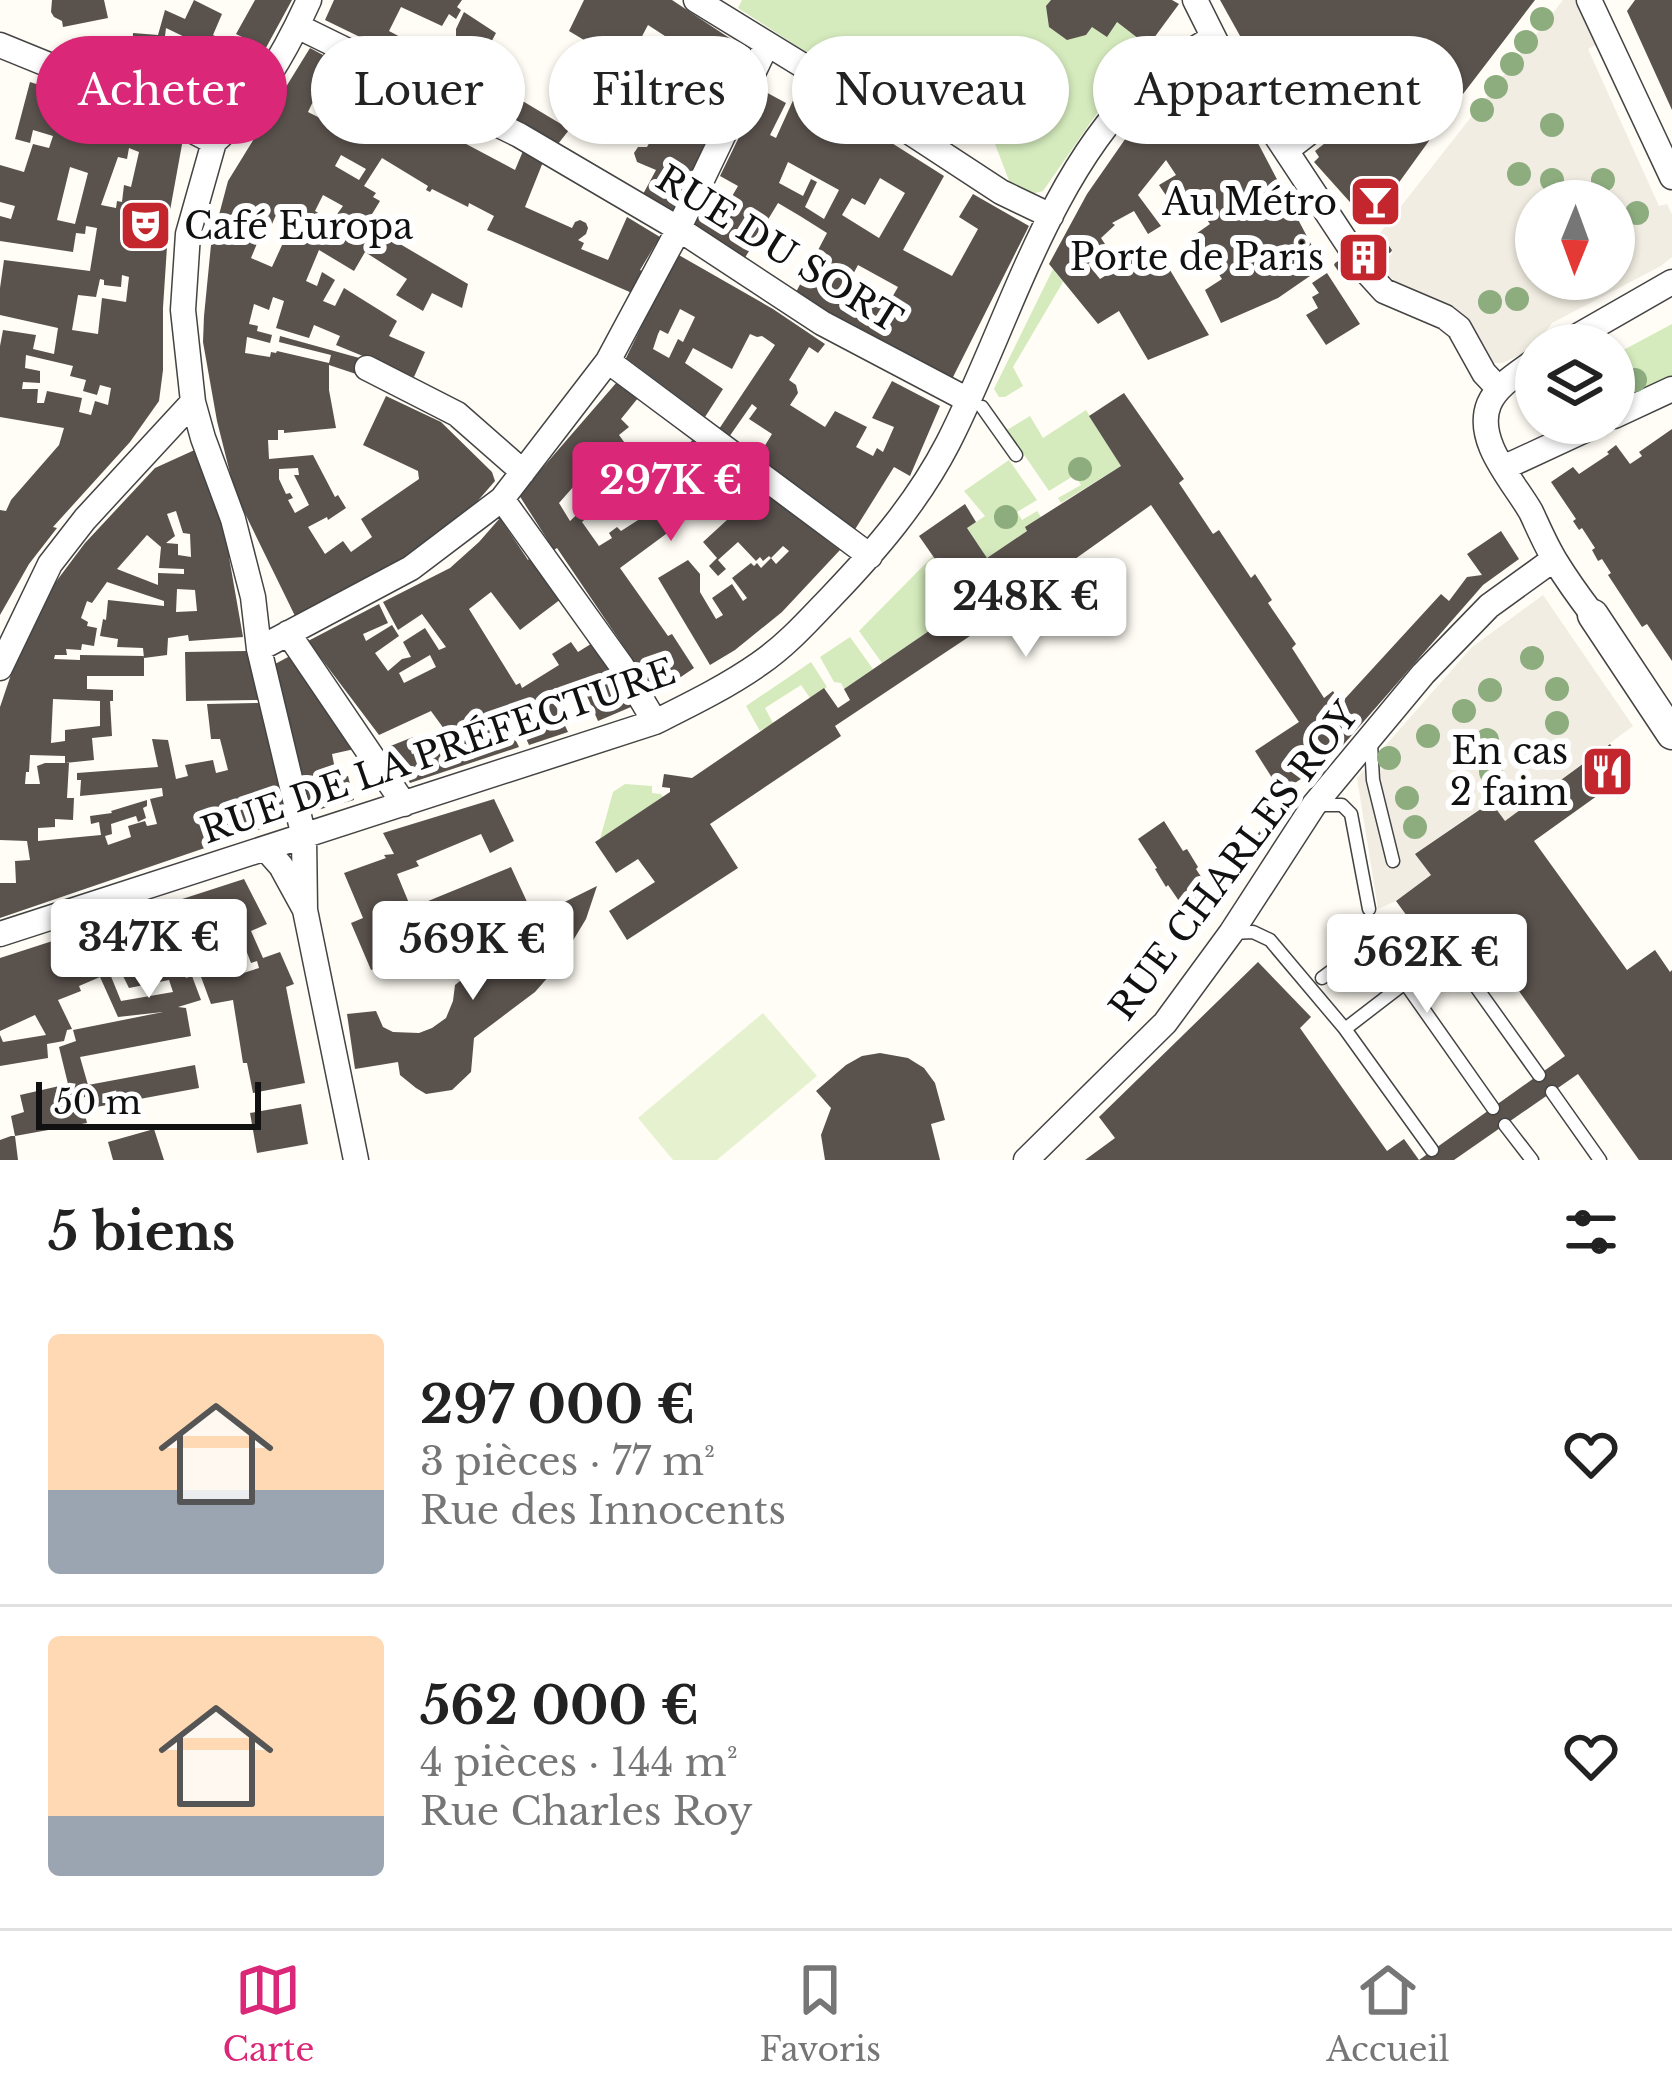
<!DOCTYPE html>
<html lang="fr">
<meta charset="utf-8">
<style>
body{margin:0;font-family:"Libre Baskerville",serif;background:#f6f6f6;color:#222;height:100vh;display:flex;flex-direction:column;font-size:45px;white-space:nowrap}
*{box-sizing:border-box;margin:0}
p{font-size:39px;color:#767676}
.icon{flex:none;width:66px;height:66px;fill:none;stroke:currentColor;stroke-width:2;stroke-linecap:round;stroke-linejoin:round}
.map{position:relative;height:1160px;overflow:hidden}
.drawer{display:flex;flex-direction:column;background:#fff;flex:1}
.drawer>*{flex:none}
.banner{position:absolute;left:36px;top:36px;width:1602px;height:108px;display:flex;gap:24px}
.needle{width:78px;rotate:181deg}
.fabs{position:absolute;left:1515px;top:180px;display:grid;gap:24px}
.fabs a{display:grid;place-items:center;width:120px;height:120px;border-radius:50%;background:#fff;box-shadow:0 3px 9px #0004;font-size:60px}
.scale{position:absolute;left:36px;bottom:30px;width:225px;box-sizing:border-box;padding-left:12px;border:6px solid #111;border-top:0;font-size:33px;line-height:42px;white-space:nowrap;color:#111;-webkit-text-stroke:9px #fff;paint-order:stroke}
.price{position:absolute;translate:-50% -102px;padding:0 27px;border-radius:12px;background:#fff;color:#222;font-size:39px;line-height:78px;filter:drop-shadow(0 3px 6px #0008)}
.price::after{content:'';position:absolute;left:50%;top:72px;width:36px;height:27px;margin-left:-18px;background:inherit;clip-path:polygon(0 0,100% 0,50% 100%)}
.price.on{background:#db2777;color:#fff}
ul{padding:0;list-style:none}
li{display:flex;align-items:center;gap:36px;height:300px;padding:0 48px}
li+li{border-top:3px solid #e0e0e0}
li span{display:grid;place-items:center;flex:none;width:336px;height:240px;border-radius:12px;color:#555}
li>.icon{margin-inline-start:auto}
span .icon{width:144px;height:144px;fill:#fffc;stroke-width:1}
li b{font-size:51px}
h2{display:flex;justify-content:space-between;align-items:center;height:144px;padding:0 48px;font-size:51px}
.chip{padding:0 42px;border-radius:54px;background:#fff;box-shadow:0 3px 9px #0004;font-size:42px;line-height:108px}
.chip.on{background:#db2777;color:#fff}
.menu{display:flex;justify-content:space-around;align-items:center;height:168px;border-top:3px solid #e0e0e0;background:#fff;font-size:33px;color:#767676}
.menu a{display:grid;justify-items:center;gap:6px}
.menu .on{color:#db2777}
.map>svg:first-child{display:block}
</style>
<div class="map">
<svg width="1672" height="1160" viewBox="0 0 1672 1160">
<rect width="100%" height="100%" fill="#fffdf5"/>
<path fill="#d5ebbd" d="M742,0H1051L1046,7L1067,39L1086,35L1092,27L1117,22L1148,46L1127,70L1043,191L1028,195L1011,186L995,144L910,97L898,111L738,8Z
M1053,269L1063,282L1013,367L1023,386L1005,397H999L994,389Z
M1672,324V387L1614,413V355Z
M1086,410L1121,466L1061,503L1058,498L1081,485L1075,475L1049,491L1007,430L1030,416L1043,438Z
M1009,460L1037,500L1017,512L1022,520L1037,511L1041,517L1027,531L987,558L967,528L985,516L964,491Z
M933,556L967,605L882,663L859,631Z
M850,637L873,669L844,689L841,683L834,682L820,657Z
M811,662L827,687L810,698L801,685L765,708L773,723L760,731L746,706Z
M625,784L652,786V793L661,794L663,797L600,839L613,792Z"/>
<path fill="#e6f2cf" d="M763,1013L817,1076L717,1160H673L638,1118Z"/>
<path fill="#f1ede2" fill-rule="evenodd" d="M1563,0H1576L1596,45L1588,49L1659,206L1667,204L1672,214V257L1661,266L1552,323L1534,348L1503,363H1494L1391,278L1379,262L1392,254V249L1380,233ZM1536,201H1614V279H1536Z
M1543,595L1633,726L1505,821L1490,802L1416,853L1431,875L1396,901L1378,909L1357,778L1472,647Z"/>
<path fill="#5a524d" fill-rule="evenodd" d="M52,0H104L108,18L63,27L62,21L54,17L51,12Z
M194,0L222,14L213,35L247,51L252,42L236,34L255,0H292L238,99L225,109L214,111L131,80L133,33L158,35L165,10L185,19ZM166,28L195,42L197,36L209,42L204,54L194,47L189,56L197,61L190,75L180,70V67L158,59L161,36H165Z
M334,0H462L457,7L461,10L456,19L449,14L442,26L401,7L389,31L406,40L399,56L325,20Z
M584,0H672L746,49L747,58L719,115L726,119L676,214L642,196L656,170L637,162L634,153L638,147H647L653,136L648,128V116L644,109L648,104L643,97L641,77L672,92L688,51L648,25L624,70L606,62L609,55L569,31Z
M1051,0H1172L1179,4L1148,46L1117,22L1107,37L1092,27L1086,35L1067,40L1049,27L1046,6Z
M1220,0H1535L1463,94L1440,71L1424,64L1415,46L1304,134L1249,52Z
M1635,0H1672V110L1627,11Z
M464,12L496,33L466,90L434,74L442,58L456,46V29Z
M327,46L373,69L356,109L382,123L397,81L410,88L402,110L515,170L523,151L543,162L525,207L572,228L575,222L580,220L586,223L588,228L586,234L578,240L584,243L581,249L608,260L627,217L660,237L640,270L643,272L632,293L487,230L494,216L469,203L468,207L432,189L430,192L426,190L428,186L382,158L364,186L376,193L373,197L380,201L366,224L468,284L462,308L432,293L423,311L396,295L407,279L365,252L354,271L319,250L306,281L317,286L322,272L335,280L323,301L335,306L344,288L397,321L389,336L425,352L414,377L336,345L340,336L314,325L309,338L276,328L284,301L273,297L269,310L254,304L249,324L258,326L257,331L272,335L270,343L247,337L245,353L270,357L271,352L276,353L277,351L329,363L331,355L279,342L280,336L363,359L356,374L329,365V390L336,428L284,433V430H278V440H268L269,459L313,455L335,497L338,495L346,508L328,520L327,517L308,527L325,554L343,541L351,552L372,537L361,519L419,479L418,471L363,445L386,396L441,422L492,472L495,481L462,519L392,568L297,620L235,493L217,421L203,342L204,316L211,245L228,181L310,48L323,55ZM320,87L339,95L328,122L308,112ZM341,155L366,169L359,180L335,166ZM323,195L343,206L332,221L315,211ZM280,206L307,220L304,229L315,234L309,243L303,240L305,235L298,231L295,235L288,232L272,267L251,258L266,222L272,224ZM298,468L299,475H294L309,505L295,513L288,500L293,498L290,493L286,494L279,479V469Z
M1202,64L1259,145L1323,267L1278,298L1221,323L1205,290L1222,279L1193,236L1210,224L1196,204L1179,215L1159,185L1176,175L1166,160L1138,195L1161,226L1148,234L1134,211L1112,223L1115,225L1101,238L1109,250L1088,264L1100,279L1155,245L1209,335L1148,360L1119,311L1098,324L1049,264L1087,194L1144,112L1180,81L1179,79Z
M479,75L561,124L583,76L596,82L580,116L558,144L470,92Z
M1408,77L1444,120L1395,188L1366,220L1314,162L1319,157L1315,151Z
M30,82L87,100L86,103L134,121L135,116L180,129L183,139L169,216L163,308V370L159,401L130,442L53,527L57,528L29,564L0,615V510L6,511L11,500L59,445L64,428L0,417V346L3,330L36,335L33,349L54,354L58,328L0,315V288L4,260L90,271L97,228L86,226L85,234L76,233L73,252L0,241V216L11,219L15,206L0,202V165L24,172L33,144L49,148L53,136L33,130L30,143L15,139ZM129,148L139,152L131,187L124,185L122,202L117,201L116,208L101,205L118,157L127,159ZM70,167L88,173L75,224L57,220ZM122,275L129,277L126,302L102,298L98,334L72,330L78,295L96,297L100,279L104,280V285L121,287ZM26,355L73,366L70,376L86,380L83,391L97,395L100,385L111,388L108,405L95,401L91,415L79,412L82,398L47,391L44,403H37L38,389H22L23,382L40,383V371L25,368Z
M800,85L944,176L903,250L952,276L978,229L959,217L973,194L1029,226L951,381L795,294L827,233L800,216L778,203L743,261L692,229L713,188L731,198L738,186L720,176L762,90L786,103L770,135L776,138ZM788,162L839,190L824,219L805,207L817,182L811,179L803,196L779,183ZM880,178L905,193L879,238L842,215L852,198L865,205ZM858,265L898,287L886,308L850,280Z
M1380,233L1392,250L1391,252L1346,282L1334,265L1335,263Z
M677,254L773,309L825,344L818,353L809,347L789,380L796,385L798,393L790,405L825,427L835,411L867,427L856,447L873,456L877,448L883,452L894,427L872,418L892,381L940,406L910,476L894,467L854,531L811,497L807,500L756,460L772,434L749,419L757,408L752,404L729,437L719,429L775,345L762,336L757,337L750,334L732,369L693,348L685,363L723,389L705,417L626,358ZM680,309L695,317L683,342L678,339L669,358L653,349L658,334L660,330L668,334Z
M1327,273L1360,324L1326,345L1306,315L1318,308L1312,297L1319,293L1312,283Z
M617,382L638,398L621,419L629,427L619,435L630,450L636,446L654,468L642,478L650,488L642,494L612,453L588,470L591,474L586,478L601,503L582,522L599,546L612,538L609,533L617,527L621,531L649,513L677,489L665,474L661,478L657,472L660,469L654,461L664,453L670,459L694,439L840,550L782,612L735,650L710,665L658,578L688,560L700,574V592L716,619L723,615L712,598L732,584L743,601L747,598L732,578L751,563L754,566L757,563L761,568L771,558L776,564L789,551L783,546L771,558L769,556L763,561L760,557L756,561L738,542L718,560L726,569L718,576L709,566L717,558L703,542L740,508L727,497L724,499L720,495L715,497L708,490L690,505L693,509L666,534L620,568L668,636L672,634L694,668L656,694L557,548L554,550L519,495ZM574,486L588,504L570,521L559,503Z
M1124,393L1184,479L1179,483L1213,534L1219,530L1251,578L1255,574L1272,600L1268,603L1296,644L1292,648L1324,698L1333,691L1341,703L1441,594L1449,601L1467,577L1482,575L1467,554L1501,531L1519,559L1483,585L1330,760L1281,792L1255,751L1299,722L1151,505L1054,574L1052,571L1014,597L1021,607L985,632L982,628L835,726L841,736L710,824L738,868L627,940L609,911L655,882L638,859L616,873L595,842L670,792V788L662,787L664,774L692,778L824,688L838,708L850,700L844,689L967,605L919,536L965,504L976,522L967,528L987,558L1027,531L1025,527L1121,466L1089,416Z
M1672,429V661L1647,624L1642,627L1608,575L1611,573L1602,559L1598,561L1592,550L1595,548L1582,528L1579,530L1573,521L1576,519L1551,482L1573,467L1579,474L1609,454L1607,452L1616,445L1630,464L1642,456L1639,452Z
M199,448L231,554L229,557L243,637L189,641L188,635L168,638L167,655L144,658L143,648L117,647L118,639L100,636L103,619L106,620L108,600L164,606V601L107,582L92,603L87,601L81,618L88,622L87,626L97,628L94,646L82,644L81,650L66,649L67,655H55L54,659L80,660V655L144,656V676H87V689L113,690V701H110L112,736L92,738L94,760L65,763V756L30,755L29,772H26L25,784H40L37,766L45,763H69L67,798H74L73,820L55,819V827L38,828V841L101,835L99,822L91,824L90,816L112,813L111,811L147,800V806L143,808L146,818L138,822L136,816L111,824L112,834L105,836L108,845L131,837L128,826L145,821L147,826L157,824L150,799L163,796L162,788L80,796L81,780H77V773L158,767L152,739L168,740L176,779L188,776L185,765L213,760L216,773L228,770L220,739H211L207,704L259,703L290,819L0,918V883H16L15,861L30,860L27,841L0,840V707L25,633L52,587L85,543L155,468ZM176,511L183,533L190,534L191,557L178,555V544L166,543L175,536L167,514ZM147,535L161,547L159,568L184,569V574L158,573V585L117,569ZM177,589L195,590L197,611L176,612ZM53,699L100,701V726L65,730V741L51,743Z
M500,518L528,560L530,558L561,599L520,630L491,592L469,609L516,685L520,683L522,688L559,665L552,654L571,642L578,652L594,642L615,673L631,707L598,721L583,687L553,700L568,732L529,745L515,714L505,718L519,747L410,783L388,747L413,737L419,749L411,751L412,754L461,739L460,732L453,730L447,733L431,711L379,735L308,641L379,604L388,623L363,634L366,641L392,625L399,636L375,653L388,671L402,659L411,657L403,642L425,628L439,650L446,647L422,614L398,630L383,602L450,568L479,542ZM430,655L436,667L404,683L399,673Z
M246,651L259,700L186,701L185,652Z
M290,656L359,748L332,754L337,779L348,776L354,800L310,812L275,664Z
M1610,744L1629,773L1534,841L1627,970L1655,950L1670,972L1672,970V1160H1639L1578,1074L1454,1160H1085L1115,1138L1099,1117L1258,962L1311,1017L1300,1028L1387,1151L1404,1139L1419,1160L1565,1056L1470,922L1431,949L1396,901L1431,875L1415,854L1491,802L1505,821Z
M494,799L514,841L490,853L481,834L416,861L419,866L397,874L411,908L511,867L528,904L371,970L351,923L363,918L344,873L386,858L384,855L394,854L383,833Z
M1268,820L1278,828L1260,856L1251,843Z
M1164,821L1183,851L1187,849L1198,867L1196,869L1215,898L1188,914L1168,885L1166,887L1155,869L1157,868L1138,839Z
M244,879L267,924L251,931L263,958L280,952L294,984L286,987L305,1083L253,1093L247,1063H243L233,1000L211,1004L197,966L217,960L212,947L200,950L193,935L185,938L186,943L174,948L186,978L192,976L201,1000L178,1007L186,1008L191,1036L80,1057L88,1085L195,1065L199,1088L91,1108L89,1096L81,1098L87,1123L15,1136L11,1116L24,1112L20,1095L68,1084L59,1047L76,1041L73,1030L163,1012L118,1017L100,977L79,986L81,991L58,1000L72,1029L67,1030L64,1041L47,1044L48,1058L0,1066V1035L3,1042L46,1035L35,1015L0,1031V958ZM239,932L251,963L257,961L259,968L234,976L222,937ZM118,966L129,988L169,980L173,992L121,1001L108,969Z
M597,886L586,919L557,967L535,992L474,1038L471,1072L452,1090L426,1094L416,1088L400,1075L398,1062L355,1069L347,1014L376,1011L383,1027L393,1032L419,1033L432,1028L446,1018L453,1001L455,985L495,953L512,928Z
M880,1053L908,1058L924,1068L935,1083L945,1120L931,1124L940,1160H825L821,1135L831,1108L816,1091L846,1065L862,1056Z
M301,1104L308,1144L257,1153L250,1113Z
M154,1129L164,1160H113L108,1142Z
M11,1136H15L18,1160H0V1140Z"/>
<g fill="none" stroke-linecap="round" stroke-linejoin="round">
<defs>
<path id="service" d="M1290,155L1413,60
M982,407L1016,455
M1371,744L1373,780L1393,861
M1315,805H1342L1351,814L1369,909
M1232,933L1253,932L1270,940L1345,1029
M1322,978L1365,946L1381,942L1426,966
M1405,983L1493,1108
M1552,1092L1600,1160
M1505,1125L1532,1160
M1432,1150L1345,1029L1449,949L1539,1075"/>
<path id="minor" d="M696,0L885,116L1001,192L1051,216
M1195,0L1222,54L1353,252
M1589,0L1672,177
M297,26L519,135L679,229L822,323L968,400
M0,45L130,98L214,142
M214,142L188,234L183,310L193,402L203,438L233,519L253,597L259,649L304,837L305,910L356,1160
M214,142C255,105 286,51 309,0
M1364,269L1384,291L1445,317L1459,328L1484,373L1499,389
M1562,345L1672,282
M1536,360C1520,372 1497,385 1489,404C1474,441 1514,482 1531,512C1539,529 1546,546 1556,562C1567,580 1580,598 1593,615
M608,361L870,556
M367,368L457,414L523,472
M1614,416L1672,389
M1503,468L1600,423
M502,499L621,665L655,722
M288,633L404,804
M259,649L411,568L502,499L608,361L674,238L767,44
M0,668L50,564L85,519L193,402
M266,849L281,866L304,908
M0,934L655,722C691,704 726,687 759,664C787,645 809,620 832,596C877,549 918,501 948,443C1006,330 1046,180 1138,90C1159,69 1187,54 1212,38
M1026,1160L1165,1023L1231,933L1314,805L1423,674L1489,606L1554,559"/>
<path id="tertiary" d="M1593,615L1672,734"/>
</defs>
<use href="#service" stroke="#444" stroke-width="15"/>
<use href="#minor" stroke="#444" stroke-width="27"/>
<use href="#tertiary" stroke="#444" stroke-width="33"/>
<use href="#service" stroke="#fff" stroke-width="12"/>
<use href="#minor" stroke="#fff" stroke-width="24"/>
<use href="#tertiary" stroke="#fff" stroke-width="30"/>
</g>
<g fill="#8dad7f">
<circle cx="1542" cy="19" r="12"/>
<circle cx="1526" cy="42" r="12"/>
<circle cx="1512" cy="64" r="12"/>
<circle cx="1496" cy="87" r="12"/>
<circle cx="1482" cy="110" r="12"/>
<circle cx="1552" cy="125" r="12"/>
<circle cx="1519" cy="174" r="12"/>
<circle cx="1552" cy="180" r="12"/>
<circle cx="1603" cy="180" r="12"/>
<circle cx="1637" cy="213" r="12"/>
<circle cx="1517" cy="299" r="12"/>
<circle cx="1490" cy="302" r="12"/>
<circle cx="1635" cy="380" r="12"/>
<circle cx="1080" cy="469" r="12"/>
<circle cx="1006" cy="517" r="12"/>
<circle cx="1532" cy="658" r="12"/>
<circle cx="1557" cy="689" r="12"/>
<circle cx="1490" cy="690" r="12"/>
<circle cx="1464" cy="711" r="12"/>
<circle cx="1557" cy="723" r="12"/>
<circle cx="1428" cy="736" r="12"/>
<circle cx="1487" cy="740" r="12"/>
<circle cx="1389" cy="758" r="12"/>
<circle cx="1491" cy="772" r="12"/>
<circle cx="1407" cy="798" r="12"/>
<circle cx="1415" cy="827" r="12"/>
</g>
<defs>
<symbol id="bar-square" viewBox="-11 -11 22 22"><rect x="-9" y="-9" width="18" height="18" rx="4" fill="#c4262e" stroke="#fff"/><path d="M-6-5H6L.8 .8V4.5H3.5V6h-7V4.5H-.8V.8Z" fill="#fff"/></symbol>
<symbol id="theatre-square" viewBox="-11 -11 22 22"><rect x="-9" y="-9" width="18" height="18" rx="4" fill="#c4262e" stroke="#fff"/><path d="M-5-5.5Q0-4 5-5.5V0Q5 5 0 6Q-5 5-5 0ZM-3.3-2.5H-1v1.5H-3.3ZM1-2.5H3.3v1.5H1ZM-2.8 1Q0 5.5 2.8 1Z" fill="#fff"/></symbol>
<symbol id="building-square" viewBox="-11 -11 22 22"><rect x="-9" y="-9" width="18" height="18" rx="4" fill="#c4262e" stroke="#fff"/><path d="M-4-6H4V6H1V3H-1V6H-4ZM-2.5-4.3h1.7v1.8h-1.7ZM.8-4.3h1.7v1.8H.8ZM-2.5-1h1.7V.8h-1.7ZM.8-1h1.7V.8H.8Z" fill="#fff"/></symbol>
<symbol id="restaurant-square" viewBox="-11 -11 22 22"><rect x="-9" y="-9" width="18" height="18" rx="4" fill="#c4262e" stroke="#fff"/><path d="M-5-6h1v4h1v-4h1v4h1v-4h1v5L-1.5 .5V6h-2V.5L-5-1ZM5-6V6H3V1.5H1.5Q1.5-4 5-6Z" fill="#fff"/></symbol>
</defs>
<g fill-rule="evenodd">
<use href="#bar-square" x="1346" y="172" width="59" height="59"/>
<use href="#theatre-square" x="116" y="196" width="59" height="59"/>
<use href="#building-square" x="1334" y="228" width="59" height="59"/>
<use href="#restaurant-square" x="1578" y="742" width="59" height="59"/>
</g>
<g text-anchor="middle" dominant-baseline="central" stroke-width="12" stroke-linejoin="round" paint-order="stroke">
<g font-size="36" fill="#111" stroke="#fff" text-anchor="end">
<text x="1337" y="202">Au Métro</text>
<text x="184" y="226" text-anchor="start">Café Europa</text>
<text x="1324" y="257">Porte de Paris</text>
<text x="1568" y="751">En cas<tspan x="1568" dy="41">2 faim</tspan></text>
</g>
<g font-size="36" fill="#111" stroke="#fff">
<text transform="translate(779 249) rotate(32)">RUE DU SORT</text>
<text transform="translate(438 751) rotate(-19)">RUE DE LA PRÉFECTURE</text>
<text transform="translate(1234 861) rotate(-53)">RUE CHARLES ROY</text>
</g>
</g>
</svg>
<div class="fabs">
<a><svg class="needle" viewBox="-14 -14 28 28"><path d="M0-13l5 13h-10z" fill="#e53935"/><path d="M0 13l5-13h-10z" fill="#767676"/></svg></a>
<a><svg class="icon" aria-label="layers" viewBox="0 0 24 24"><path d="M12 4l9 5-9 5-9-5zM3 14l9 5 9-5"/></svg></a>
</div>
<div class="scale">50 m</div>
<b class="price on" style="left:671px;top:544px">297K €</b>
<b class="price" style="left:1026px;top:660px">248K €</b>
<b class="price" style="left:149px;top:1001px">347K €</b>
<b class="price" style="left:473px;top:1003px">569K €</b>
<b class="price" style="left:1427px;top:1016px">562K €</b>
<div class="banner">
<a class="chip on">Acheter</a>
<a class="chip">Louer</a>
<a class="chip">Filtres</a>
<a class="chip">Nouveau</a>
<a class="chip">Appartement</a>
</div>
</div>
<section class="drawer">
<h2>5 biens<svg class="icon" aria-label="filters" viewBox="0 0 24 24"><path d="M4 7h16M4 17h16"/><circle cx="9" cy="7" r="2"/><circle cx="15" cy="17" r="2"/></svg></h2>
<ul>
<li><span style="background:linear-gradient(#ffd9b3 65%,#9aa5b1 0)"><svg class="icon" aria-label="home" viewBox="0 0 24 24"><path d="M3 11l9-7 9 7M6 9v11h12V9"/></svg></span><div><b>297 000 €</b><p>3 pièces · 77 m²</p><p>Rue des Innocents</p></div><svg class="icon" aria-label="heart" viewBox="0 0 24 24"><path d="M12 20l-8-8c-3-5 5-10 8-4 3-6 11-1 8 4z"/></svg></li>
<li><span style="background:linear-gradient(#ffd9b3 75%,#9aa5b1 0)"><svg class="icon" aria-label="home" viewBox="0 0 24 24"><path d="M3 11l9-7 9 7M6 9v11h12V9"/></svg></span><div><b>562 000 €</b><p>4 pièces · 144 m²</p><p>Rue Charles Roy</p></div><svg class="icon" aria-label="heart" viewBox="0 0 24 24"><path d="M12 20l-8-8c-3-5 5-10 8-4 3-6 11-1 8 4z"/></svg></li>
</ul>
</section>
<nav class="menu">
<a class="on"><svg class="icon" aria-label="map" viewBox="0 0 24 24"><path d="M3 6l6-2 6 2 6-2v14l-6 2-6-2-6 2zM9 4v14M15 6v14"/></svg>Carte</a>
<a><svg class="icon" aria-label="saved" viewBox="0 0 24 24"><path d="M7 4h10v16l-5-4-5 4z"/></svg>Favoris</a>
<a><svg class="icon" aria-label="home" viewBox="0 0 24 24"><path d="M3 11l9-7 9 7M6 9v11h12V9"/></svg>Accueil</a>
</nav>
